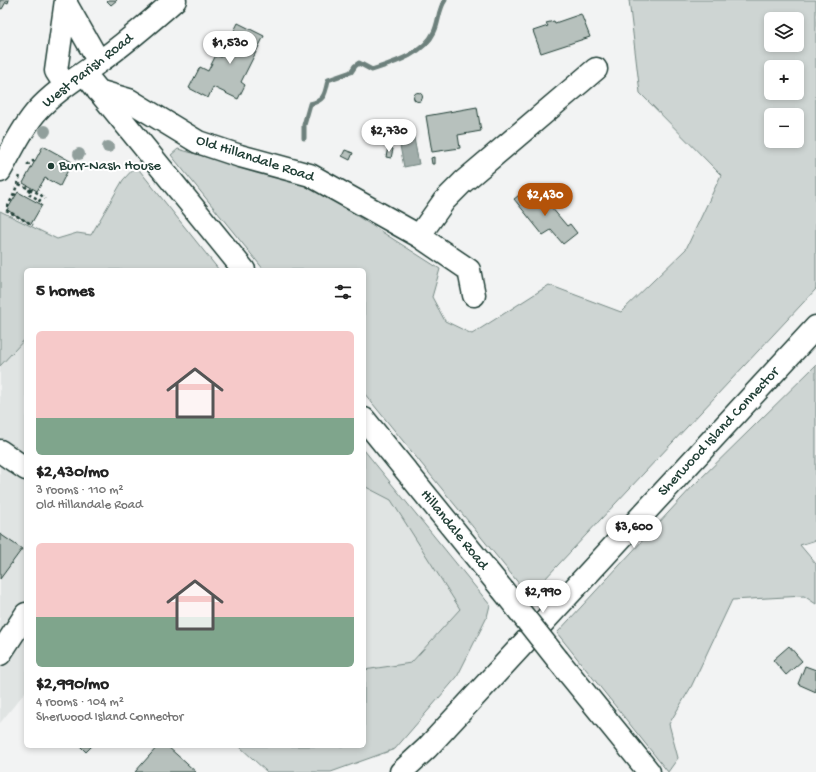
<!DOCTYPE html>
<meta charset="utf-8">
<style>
body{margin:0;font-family:"Gochi Hand",sans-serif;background:#f2f2f2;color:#222;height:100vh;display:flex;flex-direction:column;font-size:15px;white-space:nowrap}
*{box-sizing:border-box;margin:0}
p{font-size:13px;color:#767676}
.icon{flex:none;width:22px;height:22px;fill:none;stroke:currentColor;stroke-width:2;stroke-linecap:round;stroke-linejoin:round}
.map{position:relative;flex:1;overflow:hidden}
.sheet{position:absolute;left:24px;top:268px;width:342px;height:480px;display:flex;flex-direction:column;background:#fff;border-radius:6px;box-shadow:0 2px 6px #0003}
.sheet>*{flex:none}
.controls{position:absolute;left:764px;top:12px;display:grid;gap:8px}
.controls a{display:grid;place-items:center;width:40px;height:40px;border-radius:6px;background:#fff;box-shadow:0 2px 6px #0003;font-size:20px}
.price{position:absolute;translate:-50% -34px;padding:0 9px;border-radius:14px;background:#fff;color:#222;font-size:13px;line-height:26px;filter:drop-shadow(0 1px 2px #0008)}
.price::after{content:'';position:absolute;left:50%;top:24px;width:12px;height:9px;margin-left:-6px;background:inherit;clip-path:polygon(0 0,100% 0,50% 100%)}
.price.current{background:#b45309;color:#fff}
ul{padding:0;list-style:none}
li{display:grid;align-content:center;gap:8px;height:212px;padding:0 12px}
li span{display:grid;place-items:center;height:124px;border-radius:6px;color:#555}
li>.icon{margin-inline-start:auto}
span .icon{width:72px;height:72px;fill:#fffc;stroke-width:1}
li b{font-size:17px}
h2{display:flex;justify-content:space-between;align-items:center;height:48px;padding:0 12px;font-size:17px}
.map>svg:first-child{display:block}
</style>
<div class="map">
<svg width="816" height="772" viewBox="0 0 816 772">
<rect width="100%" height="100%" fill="#f2f3f3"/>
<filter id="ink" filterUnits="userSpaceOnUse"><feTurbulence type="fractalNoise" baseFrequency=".025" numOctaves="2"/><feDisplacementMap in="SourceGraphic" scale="8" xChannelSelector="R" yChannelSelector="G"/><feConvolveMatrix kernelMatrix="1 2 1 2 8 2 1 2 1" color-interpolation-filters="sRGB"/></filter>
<g filter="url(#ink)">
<path fill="#e0e4e3" d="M26,338V691L0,723V366Z
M364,486L391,500L460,609L411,663L364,670Z"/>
<path fill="#ced5d3" stroke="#768984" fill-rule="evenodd" d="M629,0H816V289L529,596L364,393V270H264L171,155L178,149L310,186L440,269L432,297L445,321L472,334L549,285L621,312L686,249L721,175L640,93ZM771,19H797V45H771ZM771,67H797V93H771ZM771,115H797V141H771Z
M136,166L219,270H26V338L0,366V211L57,239L77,233L91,235L123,180Z
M816,365V540L800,545L816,564V604L804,596L732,600L691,687L669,724L678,758L668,772L557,633L693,486Z
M364,450L490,605L487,617L457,677L395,749L331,772H267L239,746H364V670L411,663L460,609L391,500L364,486Z"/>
<path fill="#a1adaa" stroke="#6d807b" d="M413,133L419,164L404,167L398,135Z"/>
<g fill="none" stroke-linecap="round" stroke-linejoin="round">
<path stroke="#6d807b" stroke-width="5" d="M304,138V125L310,104C325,100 325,94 328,80L351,72L355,66L359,63L372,70C393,63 424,54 434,32C439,22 438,10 445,0"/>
</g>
<path fill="#b7c1bd" stroke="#1f3d34" d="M0,0H9L8,3L6,2L2,9L0,8Z
M108,0H117L111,5L107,1Z
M581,14L590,37L541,53L533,31L548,26L546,23L554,21L555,23Z
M238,23L264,36L241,82L245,85L238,99L213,87L208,98L189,88L200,67L208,71L216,55L221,57Z
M413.5 97a4.5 4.5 0 1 1 9 0a4.5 4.5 0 1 1-9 0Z
M477,107L481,131L458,135L460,148L432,152L426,116Z
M43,146L72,162L60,186L45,178L37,191L23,183Z
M388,147L393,149L391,158L386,157Z
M345,150L353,153L350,160L342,156Z
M434,157V164H432L431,158Z
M526,190L534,200L541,195L567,226L570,224L577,233L563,244L551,230L543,235L514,199Z
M18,192L42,205L31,224L7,210Z
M0,534L22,549L0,579Z
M789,646L802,661L786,675L773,660Z
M805,666L816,670V692L798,684Z
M80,746H92L86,752Z
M158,746H167L196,772H135Z"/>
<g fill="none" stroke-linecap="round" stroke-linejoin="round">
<defs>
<path id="minor" d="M66,4L99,62
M84,73L244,270
M65,85L56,71L66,0
M98,91L129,100L198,142L240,156L310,175L419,236L469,270L474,295
M0,171C12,151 21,129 37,111C55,91 77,78 99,62C126,43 150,22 175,0
M419,236L444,201L463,182L596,69
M364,419L502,589
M0,451L26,469
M0,654L26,614
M558,660L649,772"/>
<path id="major" d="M401,772L427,748L816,327"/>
</defs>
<use href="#minor" stroke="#1f3d34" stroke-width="25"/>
<use href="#major" stroke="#1f3d34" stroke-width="25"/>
<path stroke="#1f3d34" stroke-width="2.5" stroke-dasharray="3 3" stroke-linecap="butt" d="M27,165L33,161L34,162
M19,184L40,194L45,199
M30,189L28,194L40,200L38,203
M14,194L6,210L33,225
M16,195L14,194L20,176"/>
<use href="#minor" stroke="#fff" stroke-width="22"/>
<use href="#major" stroke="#fff" stroke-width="22"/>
<defs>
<path id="minor-bridge" d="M502,589L558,660"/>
</defs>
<use href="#minor-bridge" stroke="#1f3d34" stroke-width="25" stroke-linecap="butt"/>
<use href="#minor-bridge" stroke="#fff" stroke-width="22"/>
</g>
<g fill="#919f9c">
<circle cx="45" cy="131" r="6"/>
<circle cx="108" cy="147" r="6"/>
<circle cx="79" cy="154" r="6"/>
</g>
</g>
<circle fill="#1f3d34" stroke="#fff" stroke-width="1.5" cx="51" cy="166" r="4"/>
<g text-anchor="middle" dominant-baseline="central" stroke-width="4" stroke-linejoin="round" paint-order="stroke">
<g font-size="15" fill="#1f3d34" stroke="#fff">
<text transform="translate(88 71) rotate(-38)">West Parish Road</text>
<text transform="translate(255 159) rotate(18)">Old Hillandale Road</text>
<text transform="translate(719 432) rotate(-47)">Sherwood Island Connector</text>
<text transform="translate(454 530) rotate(51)">Hillandale Road</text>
</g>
<g font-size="15" fill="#1f3d34" stroke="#fff" text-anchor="start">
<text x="59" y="166">Burr-Nash House</text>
</g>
</g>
</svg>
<div class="controls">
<a><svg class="icon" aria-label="layers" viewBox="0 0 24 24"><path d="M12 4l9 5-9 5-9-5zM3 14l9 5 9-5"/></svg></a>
<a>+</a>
<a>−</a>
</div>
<b class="price" style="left:230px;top:65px">$1,530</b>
<b class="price" style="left:389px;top:153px">$2,730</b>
<b class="price current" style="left:545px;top:217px">$2,430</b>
<b class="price" style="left:634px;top:549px">$3,600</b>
<b class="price" style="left:543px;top:614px">$2,990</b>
<section class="sheet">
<h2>5 homes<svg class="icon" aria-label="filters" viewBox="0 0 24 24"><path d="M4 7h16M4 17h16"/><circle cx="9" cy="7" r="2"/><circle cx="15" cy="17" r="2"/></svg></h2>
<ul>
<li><span style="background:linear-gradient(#f6c9c9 70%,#7fa58c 0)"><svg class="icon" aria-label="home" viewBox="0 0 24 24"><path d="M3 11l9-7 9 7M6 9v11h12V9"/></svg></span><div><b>$2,430/mo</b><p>3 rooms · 110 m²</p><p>Old Hillandale Road</p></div></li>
<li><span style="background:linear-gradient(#f6c9c9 60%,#7fa58c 0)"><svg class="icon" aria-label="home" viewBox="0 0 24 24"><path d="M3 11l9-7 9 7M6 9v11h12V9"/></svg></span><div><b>$2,990/mo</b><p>4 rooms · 104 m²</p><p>Sherwood Island Connector</p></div></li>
</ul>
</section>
</div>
